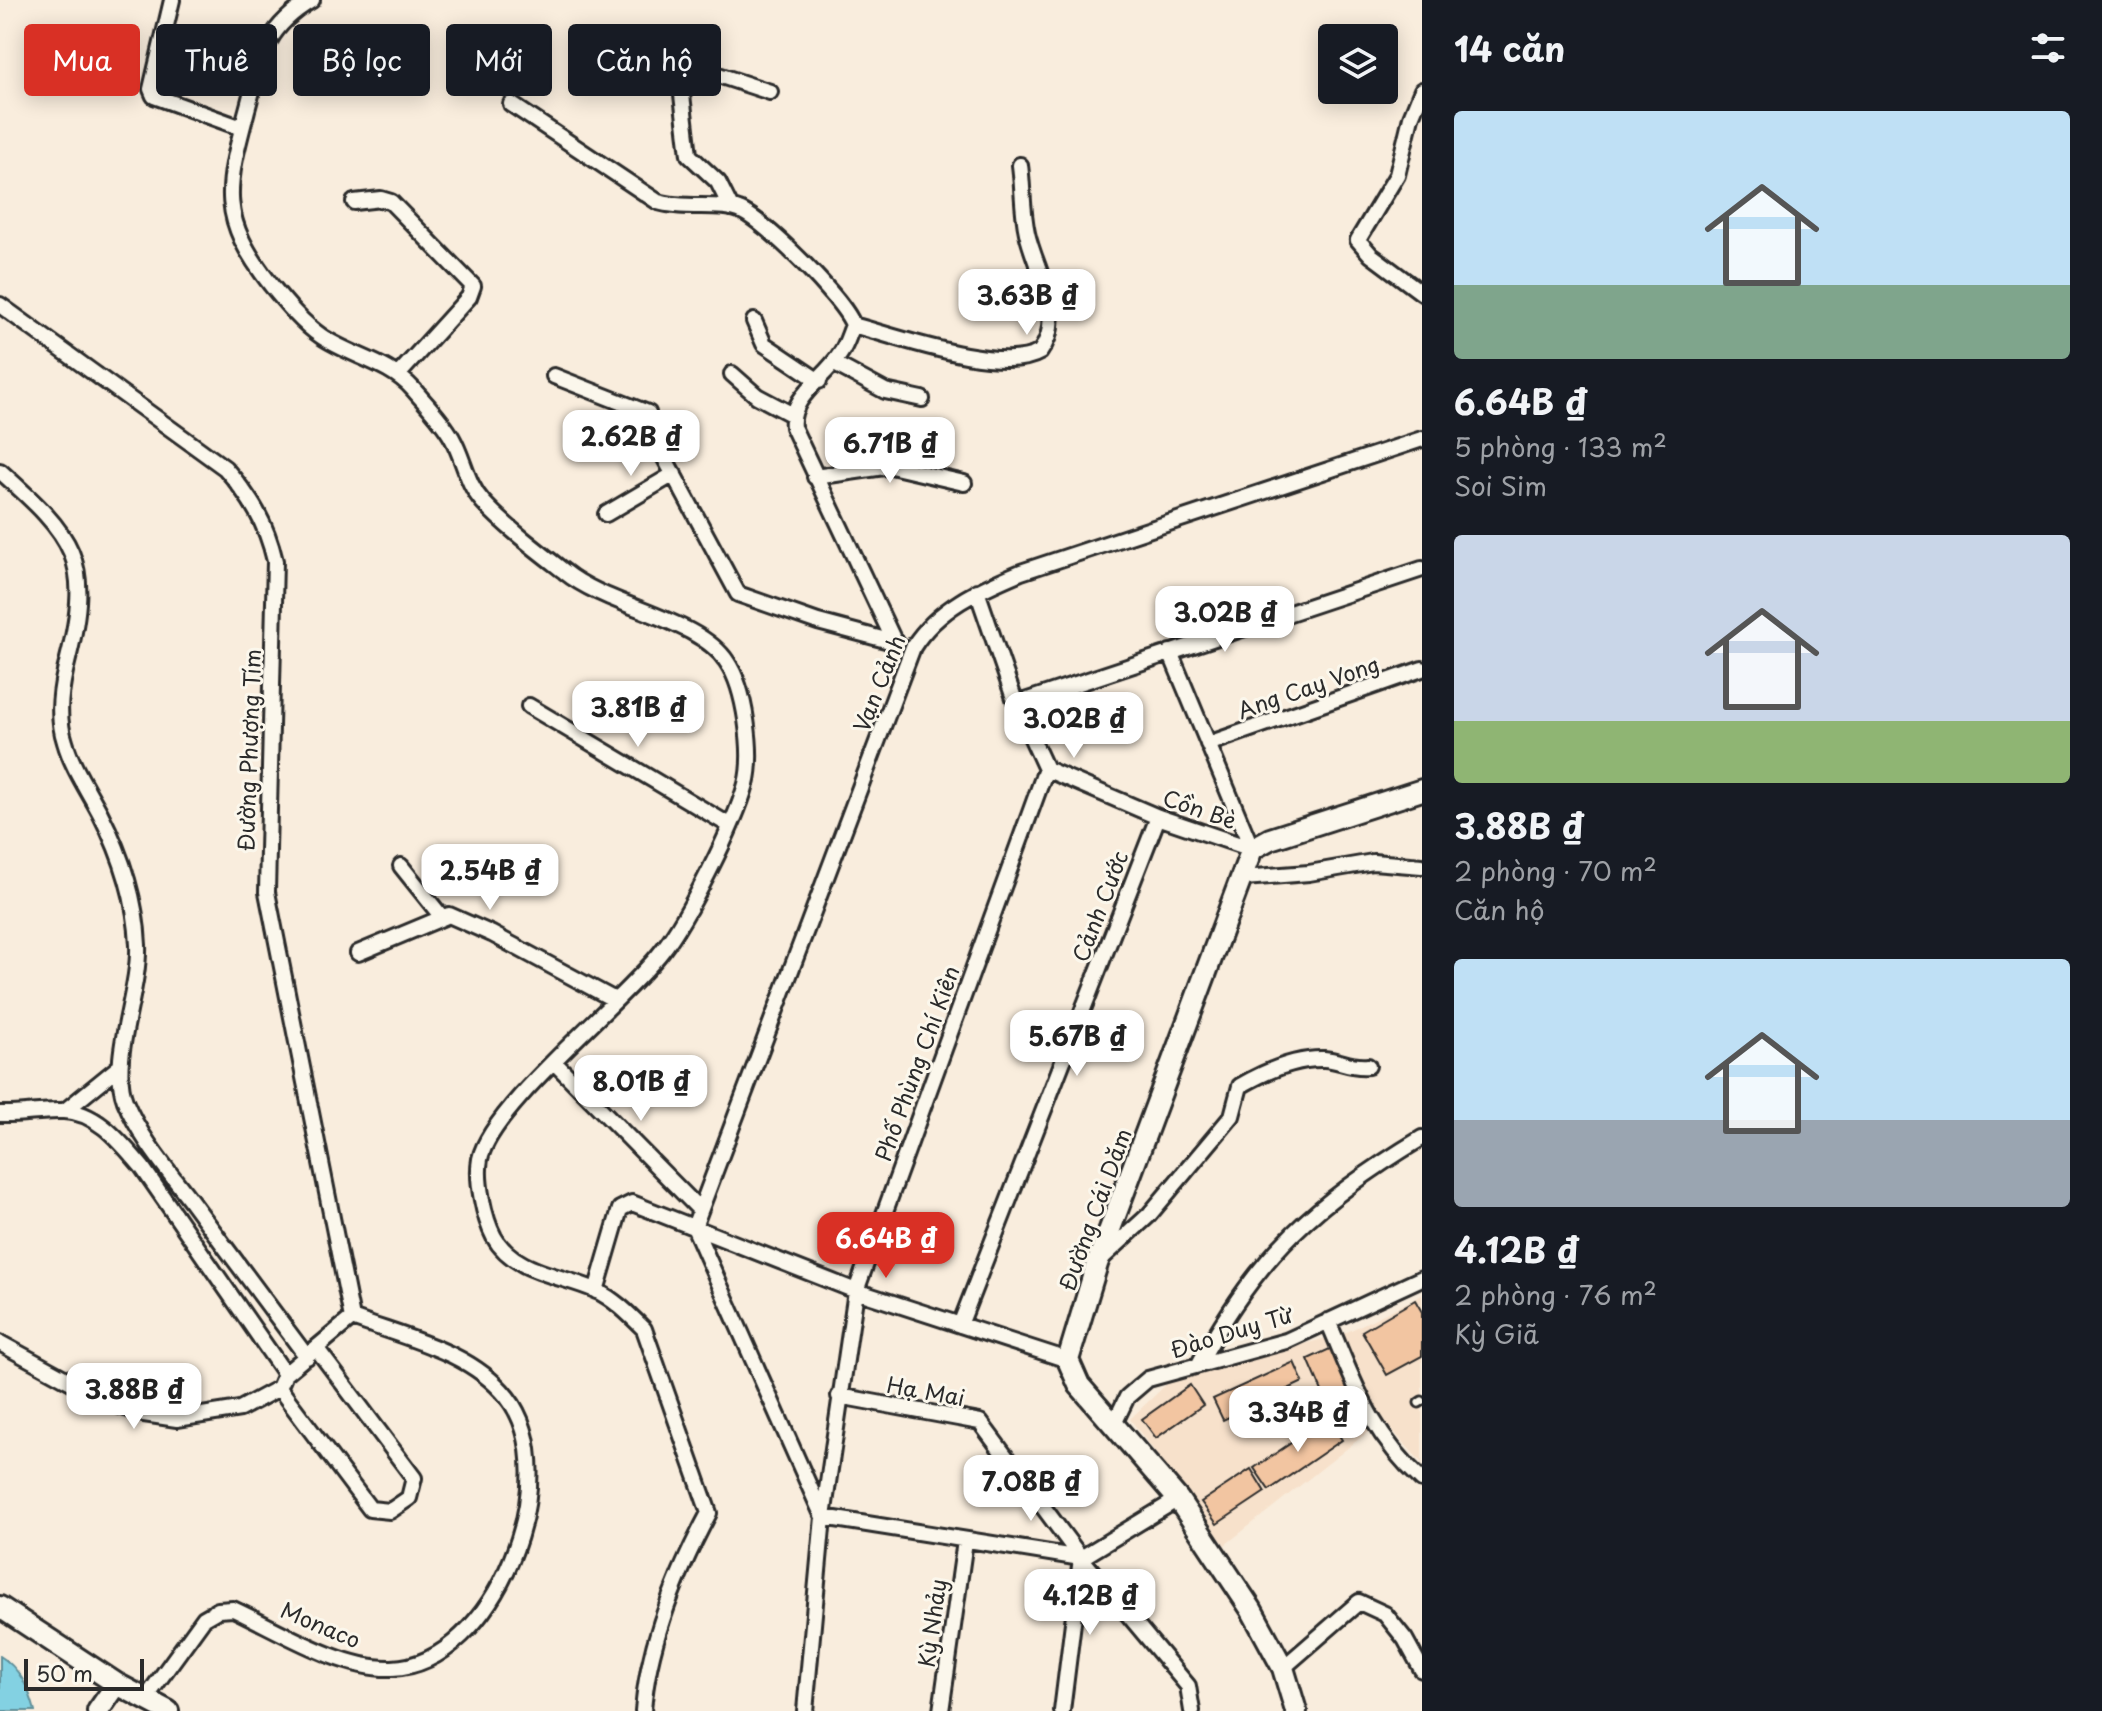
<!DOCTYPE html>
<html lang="vi">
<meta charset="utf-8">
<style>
body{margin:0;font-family:"Playpen Sans",sans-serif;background:#242831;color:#f1f3f6;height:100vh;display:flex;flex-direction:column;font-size:30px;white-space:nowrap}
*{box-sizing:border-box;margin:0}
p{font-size:26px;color:#9ea1a6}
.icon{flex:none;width:44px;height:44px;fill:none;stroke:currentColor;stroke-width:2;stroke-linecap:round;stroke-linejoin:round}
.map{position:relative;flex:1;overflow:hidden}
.side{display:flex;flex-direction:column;background:#171b24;width:680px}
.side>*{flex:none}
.guide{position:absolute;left:24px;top:24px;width:760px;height:72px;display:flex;gap:16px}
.controls{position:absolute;left:1318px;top:24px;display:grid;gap:16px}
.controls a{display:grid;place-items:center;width:80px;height:80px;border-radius:8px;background:#171b24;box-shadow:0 4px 20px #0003;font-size:40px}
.scale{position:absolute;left:24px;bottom:20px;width:120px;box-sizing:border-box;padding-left:8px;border:4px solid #2b2b2b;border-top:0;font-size:22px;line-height:28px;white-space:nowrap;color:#2b2b2b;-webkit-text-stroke:6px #fbf7ec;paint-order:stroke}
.price{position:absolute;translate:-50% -68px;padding:0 18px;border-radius:16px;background:#fff;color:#222;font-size:26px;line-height:52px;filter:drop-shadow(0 2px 4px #0008)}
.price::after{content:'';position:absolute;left:50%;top:48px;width:24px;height:18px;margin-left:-12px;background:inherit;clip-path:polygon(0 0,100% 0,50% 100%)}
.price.active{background:#d93025;color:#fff}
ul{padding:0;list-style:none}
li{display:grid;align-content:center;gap:16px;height:424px;padding:0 32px}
li span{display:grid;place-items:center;height:248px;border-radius:8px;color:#555}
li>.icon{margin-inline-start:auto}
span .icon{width:144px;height:144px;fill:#fffc;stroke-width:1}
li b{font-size:34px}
h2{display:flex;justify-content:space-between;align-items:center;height:96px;padding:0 32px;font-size:34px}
.pill{padding:0 28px;border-radius:8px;background:#171b24;box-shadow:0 4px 20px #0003;font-size:28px;line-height:72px}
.pill.active{background:#d93025;color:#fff}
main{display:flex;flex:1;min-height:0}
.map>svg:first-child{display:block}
</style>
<main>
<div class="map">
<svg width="1422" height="1711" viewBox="0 0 1422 1711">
<rect width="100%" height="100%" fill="#f9eddd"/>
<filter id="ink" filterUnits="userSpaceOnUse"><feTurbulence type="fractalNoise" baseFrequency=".0125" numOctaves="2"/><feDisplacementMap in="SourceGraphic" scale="16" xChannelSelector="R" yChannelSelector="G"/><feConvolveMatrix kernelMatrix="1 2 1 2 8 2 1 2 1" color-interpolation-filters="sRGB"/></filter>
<g filter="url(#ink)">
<path fill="#f7e1cb" d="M1422,1295V1463L1383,1420L1225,1545L1130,1419L1174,1377L1343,1334Z"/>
<path fill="#83d1e2" stroke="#608f99" stroke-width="2" d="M0,1656C20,1668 29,1689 35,1711H0Z"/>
<path fill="#f2c5a1" stroke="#2b2b2b" stroke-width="2" d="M1415,1300L1422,1312V1356L1387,1375L1362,1331Z
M1334,1347L1360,1408L1334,1419L1308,1359Z
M1294,1362L1303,1382L1223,1420L1213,1399Z
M1190,1385L1203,1405L1156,1438L1142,1419Z
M1328,1418L1342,1440L1269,1490L1254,1468Z
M1251,1469L1265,1492L1217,1524L1201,1502Z"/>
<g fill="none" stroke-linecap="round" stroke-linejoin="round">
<defs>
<path id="lane" d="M1419,1403L1422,1401"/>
<path id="street" d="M172,0L151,89L154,96L242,128
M312,0C263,29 261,58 247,110C226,189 218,217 271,285C285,302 302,323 321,336C350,356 389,362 413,389C426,404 443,421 452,438C464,459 466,483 483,502C506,527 538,551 565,572C608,607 700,619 727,662C745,688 754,753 746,784C735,824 688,918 662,951C624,1001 491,1106 480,1159C476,1180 484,1218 494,1237C514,1273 562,1275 595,1290C614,1299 629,1314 644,1329L709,1513C677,1573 648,1642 643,1711
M1422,90L1411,117L1397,175L1358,240L1371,255L1422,293
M511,104L658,202C685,210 719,202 739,210C764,219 845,301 853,325C849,335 846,346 840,354C825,378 789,398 793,427L895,643
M354,202L381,199L391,202L473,286L469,297L398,375
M731,208L718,182L689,155L681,86L692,72L700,69L770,92
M0,305L225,468C251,498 266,522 275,561L267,892L352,1318
M754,321L764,344L819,381
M853,325C894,336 1002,375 1040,352C1067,316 1035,270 1027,233C1022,211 1023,187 1020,165
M833,363L885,391L922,399
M732,374L757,396L791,414
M554,376L648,413L649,429L738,594L818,622L897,643
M0,471C74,537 93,559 68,659C61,686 56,715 65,742C72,767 88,790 100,813C121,854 136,898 138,945C140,992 109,1059 125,1101C140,1138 168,1170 192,1202C230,1254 269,1306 307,1357
M815,477L891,466L964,483
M606,514L674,474
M977,591L1016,704L1046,769L1158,817L1252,849
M1170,652L1252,849
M1016,704L1422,569
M529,706L729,825
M1208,744L1422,669
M401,866L441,916
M1243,878L1309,873L1373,862L1422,866
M358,953L449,915L492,934L615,1000
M555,1063L700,1210
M66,1110L119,1067
M0,1114C21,1115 42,1110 63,1111C97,1111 122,1144 142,1167L285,1374
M694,1227L913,647C938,608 978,590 1021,572L1422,439
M694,1227L823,1517L1081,1558L1178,1499
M1102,1258L1149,1215L1232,1116L1240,1086C1264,1072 1295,1058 1324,1059C1340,1060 1351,1068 1368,1066
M596,1291L620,1209L632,1203L856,1291L1068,1360
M1328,1321C1356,1386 1368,1430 1422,1480
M960,1325L1158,817
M0,1343L108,1402L144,1414L177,1419L240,1409L279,1388L285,1374L352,1318
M1199,1364C1257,1255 1317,1201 1422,1138
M279,1388L370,1509L390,1511L409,1498L414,1478L317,1349
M839,1396L980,1422L1081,1558L1188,1686L1192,1711
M1114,1424L1127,1397L1148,1379L1286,1341L1422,1278
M1283,1668L1359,1602L1385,1614L1405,1639L1422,1670
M146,1698L204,1618L218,1610L233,1609C279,1630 341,1670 392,1668C494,1665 569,1475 507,1397C470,1351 405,1338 352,1318
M805,1711L823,1517L856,1291L1046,769
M941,1711L965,1541
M1062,1711L1081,1558"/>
<path id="secondary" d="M0,1607L117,1684L168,1711
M98,1711L117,1684
M1296,1711L1283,1668L1251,1609L1178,1499L1079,1385L1068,1360L1097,1264L1252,849L1270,839L1422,790"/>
</defs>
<use href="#lane" stroke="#2b2b2b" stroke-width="13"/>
<use href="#street" stroke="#2b2b2b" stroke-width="20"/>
<use href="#secondary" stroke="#2b2b2b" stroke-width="26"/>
<use href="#lane" stroke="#fbf7ec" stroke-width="7"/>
<use href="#street" stroke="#fbf7ec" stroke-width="14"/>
<use href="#secondary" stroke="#fbf7ec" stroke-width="20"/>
</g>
</g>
<g text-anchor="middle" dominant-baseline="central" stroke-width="6" stroke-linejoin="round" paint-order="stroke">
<g font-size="22" fill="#2b2b2b" stroke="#fbf7ec">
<text transform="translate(878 683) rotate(-68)">Vạn Cảnh</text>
<text transform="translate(1308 686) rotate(-19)">Ang Cay Vong</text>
<text transform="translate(248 750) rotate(-88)">Đường Phượng Tím</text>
<text transform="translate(1200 808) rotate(19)">Cồn Bè</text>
<text transform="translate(1099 906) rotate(-69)">Cảnh Cước</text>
<text transform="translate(916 1063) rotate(-70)">Phố Phùng Chí Kiên</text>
<text transform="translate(1094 1209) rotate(-70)">Đường Cái Dăm</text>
<text transform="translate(1231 1331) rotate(-17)">Đào Duy Từ</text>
<text transform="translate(926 1390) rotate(10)">Hạ Mai</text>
<text transform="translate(931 1623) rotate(-82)">Kỳ Nhảy</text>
<text transform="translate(321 1624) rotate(23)">Monaco</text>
</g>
</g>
</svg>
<div class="controls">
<a><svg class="icon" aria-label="layers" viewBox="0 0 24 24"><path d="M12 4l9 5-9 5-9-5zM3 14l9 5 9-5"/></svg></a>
</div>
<div class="scale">50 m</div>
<b class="price" style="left:1027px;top:337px">3.63B ₫</b>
<b class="price" style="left:631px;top:478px">2.62B ₫</b>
<b class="price" style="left:890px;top:485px">6.71B ₫</b>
<b class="price" style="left:1225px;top:654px">3.02B ₫</b>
<b class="price" style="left:638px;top:749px">3.81B ₫</b>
<b class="price" style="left:1074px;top:760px">3.02B ₫</b>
<b class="price" style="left:490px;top:912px">2.54B ₫</b>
<b class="price" style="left:1077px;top:1078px">5.67B ₫</b>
<b class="price" style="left:641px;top:1123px">8.01B ₫</b>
<b class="price active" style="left:886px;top:1280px">6.64B ₫</b>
<b class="price" style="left:134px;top:1431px">3.88B ₫</b>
<b class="price" style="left:1298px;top:1454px">3.34B ₫</b>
<b class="price" style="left:1031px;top:1523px">7.08B ₫</b>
<b class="price" style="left:1090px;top:1637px">4.12B ₫</b>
<div class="guide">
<a class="pill active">Mua</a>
<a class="pill">Thuê</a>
<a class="pill">Bộ lọc</a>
<a class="pill">Mới</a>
<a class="pill">Căn hộ</a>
</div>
</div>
<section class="side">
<h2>14 căn<svg class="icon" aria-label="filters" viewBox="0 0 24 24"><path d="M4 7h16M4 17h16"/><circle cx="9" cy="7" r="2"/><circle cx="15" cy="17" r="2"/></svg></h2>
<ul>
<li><span style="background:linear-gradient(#bfe0f5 70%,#7fa58c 0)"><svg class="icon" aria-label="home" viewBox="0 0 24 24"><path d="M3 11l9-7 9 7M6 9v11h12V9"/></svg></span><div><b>6.64B ₫</b><p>5 phòng · 133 m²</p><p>Soi Sim</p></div></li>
<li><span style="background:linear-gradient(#c9d6e8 75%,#8fb573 0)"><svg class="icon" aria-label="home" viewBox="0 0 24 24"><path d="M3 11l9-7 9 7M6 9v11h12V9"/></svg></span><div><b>3.88B ₫</b><p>2 phòng · 70 m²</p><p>Căn hộ</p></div></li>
<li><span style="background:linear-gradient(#bfe0f5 65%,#9aa5b1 0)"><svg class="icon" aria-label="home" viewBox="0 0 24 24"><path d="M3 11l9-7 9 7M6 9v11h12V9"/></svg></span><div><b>4.12B ₫</b><p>2 phòng · 76 m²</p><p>Kỳ Giã</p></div></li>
</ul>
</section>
</main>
